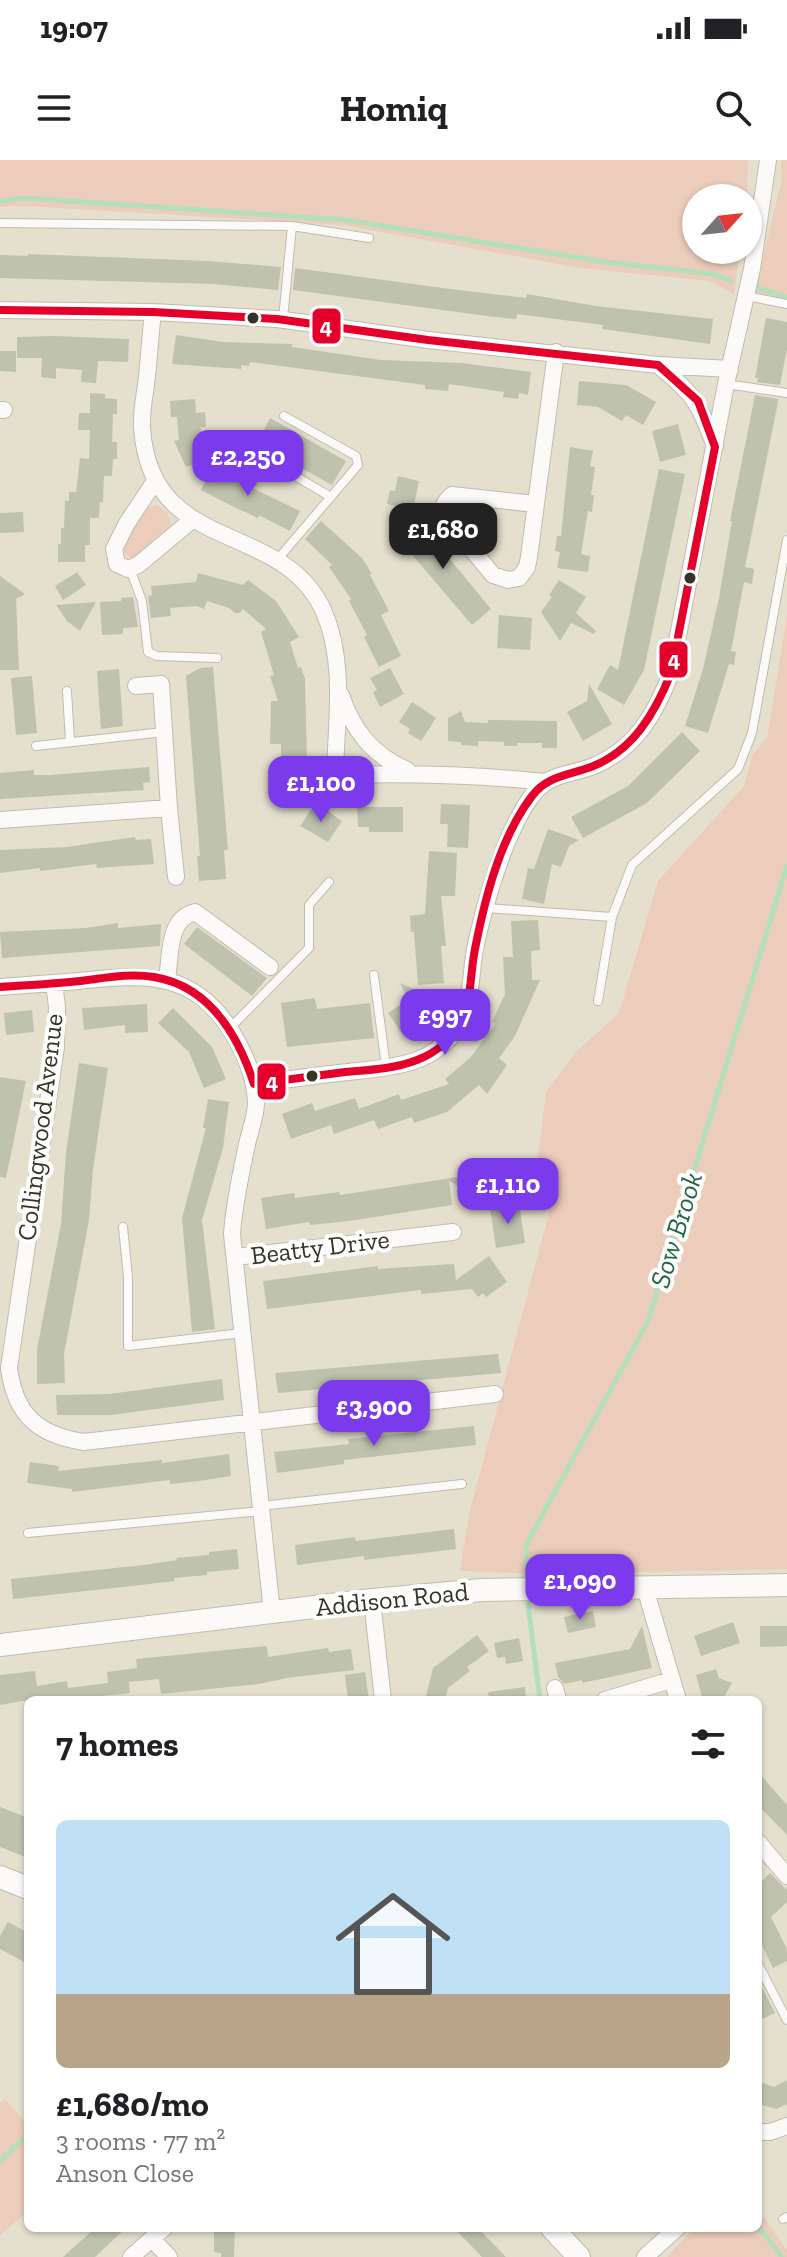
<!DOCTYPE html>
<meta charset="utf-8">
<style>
body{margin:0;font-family:"Zilla Slab",serif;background:#f2f2f2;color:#202124;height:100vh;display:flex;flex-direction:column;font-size:30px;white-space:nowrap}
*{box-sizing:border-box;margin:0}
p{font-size:26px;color:#757577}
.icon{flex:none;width:44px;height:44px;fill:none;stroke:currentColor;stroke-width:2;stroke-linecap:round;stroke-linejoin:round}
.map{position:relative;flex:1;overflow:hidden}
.sheet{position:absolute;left:24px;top:1536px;width:738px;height:536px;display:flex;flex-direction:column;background:#fff;border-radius:12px;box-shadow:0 2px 6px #0004}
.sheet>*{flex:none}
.needle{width:52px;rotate:63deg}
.fabs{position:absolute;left:682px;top:24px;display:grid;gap:16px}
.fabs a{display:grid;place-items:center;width:80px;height:80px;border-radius:50%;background:#fff;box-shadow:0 2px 6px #0004;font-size:40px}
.price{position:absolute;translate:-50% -68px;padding:0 18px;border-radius:16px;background:#7c3aed;color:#fff;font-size:26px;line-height:52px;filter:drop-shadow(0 2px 4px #0008)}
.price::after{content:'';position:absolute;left:50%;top:48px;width:24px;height:18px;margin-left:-12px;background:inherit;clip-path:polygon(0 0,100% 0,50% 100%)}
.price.selected{background:#222;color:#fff}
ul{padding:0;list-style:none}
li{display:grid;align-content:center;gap:16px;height:424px;padding:0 32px}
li+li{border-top:2px solid #e0e0e0}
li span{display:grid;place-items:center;height:248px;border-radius:12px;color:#555}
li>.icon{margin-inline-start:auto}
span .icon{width:144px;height:144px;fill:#fffc;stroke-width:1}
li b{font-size:34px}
h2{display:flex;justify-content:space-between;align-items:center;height:96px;padding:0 32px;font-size:34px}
.status{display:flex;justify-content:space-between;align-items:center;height:56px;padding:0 40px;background:#fff;direction:ltr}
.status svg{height:22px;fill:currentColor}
header{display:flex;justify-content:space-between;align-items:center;height:104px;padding:0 32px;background:#fff;font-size:36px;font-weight:800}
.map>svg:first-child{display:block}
</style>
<div class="status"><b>19:07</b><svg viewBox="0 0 49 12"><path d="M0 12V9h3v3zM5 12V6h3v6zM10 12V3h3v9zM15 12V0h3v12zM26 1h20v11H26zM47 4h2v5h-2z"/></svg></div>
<header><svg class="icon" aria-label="menu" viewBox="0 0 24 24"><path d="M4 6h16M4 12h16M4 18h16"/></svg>Homiq<svg class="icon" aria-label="search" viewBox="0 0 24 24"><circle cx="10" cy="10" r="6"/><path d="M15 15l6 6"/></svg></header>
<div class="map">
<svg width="787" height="2097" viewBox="0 0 787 2097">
<rect width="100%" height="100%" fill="#e5e0ce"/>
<path fill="#ecccbb" d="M0,0H748L747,38H696V90H740L734,134L710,121L581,108L342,65L25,46L0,47Z
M781,0H787V144L752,142L782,19Z
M156,345L167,352L171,366L166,373L131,399L124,393L125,380L145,348Z
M787,456V1409L540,1414L460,1411L469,1354L549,1053L536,1014L546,932L576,892L619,853L658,721L744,626L752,596L767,577Z
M5,1939L28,1966V2051L0,2075V1943Z
M758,2049L787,2090V2097H667L694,2068H758Z"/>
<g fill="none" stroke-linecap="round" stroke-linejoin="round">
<path stroke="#b3dfbb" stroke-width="5" d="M0,41L24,38L346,60L605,102L714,114L730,121
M757,128L787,137
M527,1415L526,1385L648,1161L787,706
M528,1444L540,1540
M0,2001L28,1974
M758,2066L782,2097"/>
</g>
<path fill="#bfc2ad" d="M28,94L208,101L281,107L278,130L213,124L0,118V95L28,96Z
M295,108L450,129L526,138L527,134L596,146L713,159L710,184L602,169L603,165L517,154L516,159L487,156L293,130Z
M766,158L787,162V189L780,225L757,222L758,218H755Z
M176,175L223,182L292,184V187L381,200L462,203L531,212L528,235L519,233L518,239L503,237L504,232L449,224L448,231L425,229V225L250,202L249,206L241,205V209L172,204Z
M55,176L129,179L128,202L98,201L96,223L81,222L82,210L56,208V219L41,217L42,198H17V177Z
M0,191H16V212L0,211Z
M579,221L626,225L656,242L643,265L626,255L622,261L598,247L577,245Z
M90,233L105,234V238L117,239V254H113L112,282H117V299H113L112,316H104L103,342H100L99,358H90V385H85V402H58V384H61V368H64L65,341H69V332H76L80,298L89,299L90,270H78L79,253H90Z
M755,235L778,239V242L745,407L754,409L752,424L744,422L731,491L736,492L734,505L729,504L708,573L685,566L703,509L719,438L732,361H730Z
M195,239L196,253L205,252L206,267H200L211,299L186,307L174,281L179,280L177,257H171L170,241Z
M270,258L346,301L332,325L264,287L271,274L264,270Z
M678,264L686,295L660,302L652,271Z
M570,287L593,291L590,306L595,307L591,335H594L592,352L588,351L581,394L590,396L588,412L557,408L560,392L555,391L557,376H561Z
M214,303L234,313L232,318L300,351L290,371L259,355L258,358L232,346L201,330Z
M659,309L685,314L644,510L624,545L597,529L610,505L618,510Z
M398,316L419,321L413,350L387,344L390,330L395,331Z
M23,352L24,372L0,373V353Z
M416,358L491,449L472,465L396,376Z
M321,361L362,398L372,414L370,415L389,451L381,455L401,496L379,507L364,477L367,475L349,441L351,439L329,407L332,405L305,379Z
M77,412L86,425L63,440L55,426Z
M198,413L243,425L248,420L276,441L299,477L290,482L298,508L301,507L305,519L307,600H303L307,639L282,642L280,627H276L275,611L281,610V584H270L271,541H278L270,516L274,515L261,472L266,469L243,449L240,453H235L229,448L207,441L204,449L197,446L170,448L171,456L151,458L148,436L152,435L151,426L196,422Z
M0,416L25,434L16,439L19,510H0Z
M559,420L586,437L576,453L596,471L594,474L571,463L560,481L541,452L552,437L549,435Z
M133,437L138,467L123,468V474L102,475L100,442L121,441V438Z
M96,442L80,471L67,461L56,445Z
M499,455L532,458L530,490L497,488Z
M213,507L228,690H224L226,719L199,721L197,696H200L186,516L200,508Z
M390,508L404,534L380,547L373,532L377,530L370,518Z
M119,509L123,566L101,569L97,511Z
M32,516L37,573L16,575L11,518Z
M589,524L612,564L583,581L567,552L587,541Z
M412,542L436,558L421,581L408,573L410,569L399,562Z
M461,551L465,562L488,563V560L557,561V588H542V583H517V586H504V582L478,581V586L461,585V582L448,581V558Z
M682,572L700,591L647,643L583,678L571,657L628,626Z
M149,607L150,622L143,623L144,630L0,639V613L34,610V615H50Z
M441,644L470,645L468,688L447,687L448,664H440Z
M313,647L325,655L328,651L342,661L328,682L300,666Z
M357,647H403V672H369V667H358Z
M548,669L579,680L569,686L561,707L552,704L544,744L522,739L528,708L534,709Z
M135,677L136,680L151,679L154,704L97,708L96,704L40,711V708L0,713V690L67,687Z
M429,691L457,693L455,736H441L446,786H441L444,823L418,825L414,772H411L410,756L425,754Z
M538,760L540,790L531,791L532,820H540L515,876L499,898L507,905L487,934L479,925L447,952L414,963L412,957L378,969L374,960L334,974L331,965L291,979L282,954L312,943L315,951L355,938L359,949L399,934L401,940L449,924L445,919L471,897L495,864L492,862L505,834L503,797H513L511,761Z
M118,763V768L161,764L160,786L2,798L0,772L86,768Z
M197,767L267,818L252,836L184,784Z
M400,823L441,841L434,854L403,875L388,853L408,840Z
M315,838L317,849L370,843L374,878L287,887L281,843Z
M147,844L148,872L125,873V865L84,870L82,848Z
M173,848L212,887L226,919L204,928L189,892L158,863Z
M32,850L34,872L6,875L4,853Z
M79,903L108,908L93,1009L89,1060L64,1194L65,1223L37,1224V1189L61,1064L66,992Z
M0,917L26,921L6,1018L0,1017Z
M208,939L229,942L223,988L202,1060L215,1169L192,1172L182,1058L206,968H203Z
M472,1003L500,1019L487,1043L449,1021L452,1045L349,1061L310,1065L309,1062L266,1069L261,1038L294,1033L295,1038L339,1032L340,1035L464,1016Z
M519,1043L525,1083L496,1088L490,1048Z
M489,1096L507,1122L486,1137L483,1133L478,1137L472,1129L421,1134V1130L267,1149L263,1121L378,1106V1109L454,1104L456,1120Z
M498,1194L501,1213L278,1233L275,1213Z
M222,1219L224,1240L111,1255H57L56,1235L109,1234Z
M474,1266L476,1285L344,1300V1304L277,1313L274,1292L349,1284L348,1279Z
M229,1294L231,1316L199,1321L170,1324V1320L72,1332V1329L27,1323L30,1302L59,1306L58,1311L162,1300V1303Z
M454,1369L456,1389L364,1400V1396L297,1405L295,1385L355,1377L356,1381Z
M237,1389L239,1409L207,1412V1415L174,1418V1421L141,1425L13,1439L11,1419L144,1405L177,1400L176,1398L209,1395V1392Z
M593,1451L596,1467L568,1473L564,1457Z
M733,1462L740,1483L701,1496L694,1476Z
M642,1466L652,1508L582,1523V1520L565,1524L558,1517L555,1503L630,1489Z
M760,1466H787V1486L760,1487Z
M477,1475L489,1491L467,1507L470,1511L448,1528L445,1540H425L433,1508Z
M519,1478L523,1501L506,1504L505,1497L497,1498L494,1483Z
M267,1486L268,1497L328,1488L329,1492L351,1489L354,1510L287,1518L259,1524L161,1534L159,1519L129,1522L130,1533L102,1536L103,1540H28L0,1545V1515L35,1511L37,1526L67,1521L68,1528L108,1523L107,1512L137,1508L136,1499Z
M716,1509L719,1518L732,1523L724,1537L703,1540L696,1515Z
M365,1512L369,1540H348L345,1515Z
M525,1527L526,1540H489L488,1532Z
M758,1612L787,1645V1675L758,1645Z
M0,1647L28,1658V1698L0,1687Z
M770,1713L787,1730V1742L771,1757L787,1789V1801L773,1808L758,1777V1725Z
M8,1762L28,1773V1804L0,1789V1776Z
M758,1819L775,1853L758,1861Z
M787,1920V1944L776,1949L758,1944V1921L774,1927Z
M95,2068H126L95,2097H63Z
M214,2068H235L234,2097H221V2093L214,2092Z
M454,2068H478L506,2097H482Z"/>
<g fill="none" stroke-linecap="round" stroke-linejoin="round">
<defs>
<path id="lane" d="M0,63L292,66L369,78
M746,136L787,144
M283,159L292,66
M726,224L787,233
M244,286L331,337
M277,400L358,305L356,296L284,256
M130,409L142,441L148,492L157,496L217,498
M67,531L70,582
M36,586L164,572
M486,748L612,757
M374,815L386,907
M598,841L612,757L632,705L738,609L752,573L787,380
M230,868L309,788V745L329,722
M123,1067L128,1117V1186L242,1173
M261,1346L462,1324
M28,1373L261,1351
M758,1804L787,1860
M783,2059L787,2057"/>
<path id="street" d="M0,150L153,152L277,159L428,180L658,205L730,209
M153,152C150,177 149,201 146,225C144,239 141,254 142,268C151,398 283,358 324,452C346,503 336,562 335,615C405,613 474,614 544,622
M658,205C695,235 698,242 715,286
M0,250H4
M155,321L127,363L114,389L117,404L128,409L138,405L192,360
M535,344L452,335C443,343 442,346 445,357L493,415L508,420L519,418L527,407L529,397L556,192
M341,535C353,570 372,595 407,610
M169,648L176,717
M0,660L169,648L161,524L136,526
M167,819C171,796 167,759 195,752L270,807
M54,823L57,847L56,887L9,1208C15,1255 38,1275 84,1282L495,1234
M0,827C26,825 53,823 79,821C145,814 195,810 233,874C246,896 255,917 256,943C256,956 250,971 247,984C241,1014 234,1043 232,1074L272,1452
M254,924C283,920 311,916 339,913C363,910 388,909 411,902C435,895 455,878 464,855C472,834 471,810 475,789C484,746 504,676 529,640C548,611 568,617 596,605C637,587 656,552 671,513L726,224L752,109L768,0
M235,1097L453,1072
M645,1428L678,1540
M372,1440L383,1540
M555,1528L558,1540
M605,1540L671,1520
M758,1682L787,1716
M758,1972H770L787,1966
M152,2079L169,2097
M131,2097L164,2068
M645,2097L677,2068"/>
<path id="secondary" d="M0,1485L372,1440L482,1430L787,1425
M0,1717L28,1728
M552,2068L579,2097"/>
</defs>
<use href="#lane" stroke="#c0bcad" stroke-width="10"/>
<use href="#street" stroke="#c0bcad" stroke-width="18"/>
<use href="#secondary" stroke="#c0bcad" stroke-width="24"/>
<use href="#lane" stroke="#fbfaf8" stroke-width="8"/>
<use href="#street" stroke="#fbfaf8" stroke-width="16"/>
<use href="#secondary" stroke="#fbfaf8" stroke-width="22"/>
<defs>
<path id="bus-1" d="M0,150L153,152L277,159L428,180L658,205L698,241L715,287L671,513C655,553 633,591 591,607C569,615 547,616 532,636C500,678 485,738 475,789C470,813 472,839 461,861C452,879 436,893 417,900C394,909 369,910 345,912C314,916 284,920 254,924C238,875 209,826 154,817C130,813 105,818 80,821C54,824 27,825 0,827"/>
</defs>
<use href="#bus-1" stroke="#fff" stroke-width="14"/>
<use href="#bus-1" stroke="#e4002b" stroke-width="8"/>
</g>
<g fill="#363325" stroke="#fff" stroke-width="3">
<circle cx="253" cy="158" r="7"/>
<circle cx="690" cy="418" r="7"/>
<circle cx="312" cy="916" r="7"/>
</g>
<g text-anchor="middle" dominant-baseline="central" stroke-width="8" stroke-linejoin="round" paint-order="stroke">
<g font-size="26" fill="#363325" stroke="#fff">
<text transform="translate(40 967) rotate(-83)">Collingwood Avenue</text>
<text transform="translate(320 1087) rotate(-7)">Beatty Drive</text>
<text transform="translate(392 1439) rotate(-6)">Addison Road</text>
</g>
<g font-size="28" font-style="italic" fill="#1f663f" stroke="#fff">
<text transform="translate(676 1070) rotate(-73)">Sow Brook</text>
</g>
</g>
<g stroke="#fff" stroke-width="3">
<rect x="311" y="147" width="31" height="38" rx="8" fill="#e4002b"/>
<rect x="658" y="480" width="31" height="39" rx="8" fill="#e4002b"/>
<rect x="256" y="902" width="31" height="39" rx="8" fill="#e4002b"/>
</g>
<g font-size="22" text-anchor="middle" font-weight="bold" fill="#fff">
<text x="326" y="174">4</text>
<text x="674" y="507">4</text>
<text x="272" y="929">4</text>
</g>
</svg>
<div class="fabs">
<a><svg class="needle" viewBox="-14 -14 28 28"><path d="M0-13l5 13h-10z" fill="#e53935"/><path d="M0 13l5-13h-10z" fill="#757577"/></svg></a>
</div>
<b class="price" style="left:248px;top:338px">£2,250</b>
<b class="price selected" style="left:443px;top:411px">£1,680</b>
<b class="price" style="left:321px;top:664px">£1,100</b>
<b class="price" style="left:445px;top:897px">£997</b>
<b class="price" style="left:508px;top:1066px">£1,110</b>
<b class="price" style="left:374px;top:1288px">£3,900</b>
<b class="price" style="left:580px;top:1462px">£1,090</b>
<section class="sheet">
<h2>7 homes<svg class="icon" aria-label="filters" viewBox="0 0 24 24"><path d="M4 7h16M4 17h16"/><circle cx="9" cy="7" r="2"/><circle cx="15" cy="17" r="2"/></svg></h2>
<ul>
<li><span style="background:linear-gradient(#bfe0f5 70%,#b9a48a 0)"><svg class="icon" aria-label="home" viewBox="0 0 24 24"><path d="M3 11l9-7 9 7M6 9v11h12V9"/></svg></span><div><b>£1,680/mo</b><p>3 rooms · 77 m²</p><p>Anson Close</p></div></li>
</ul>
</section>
</div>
